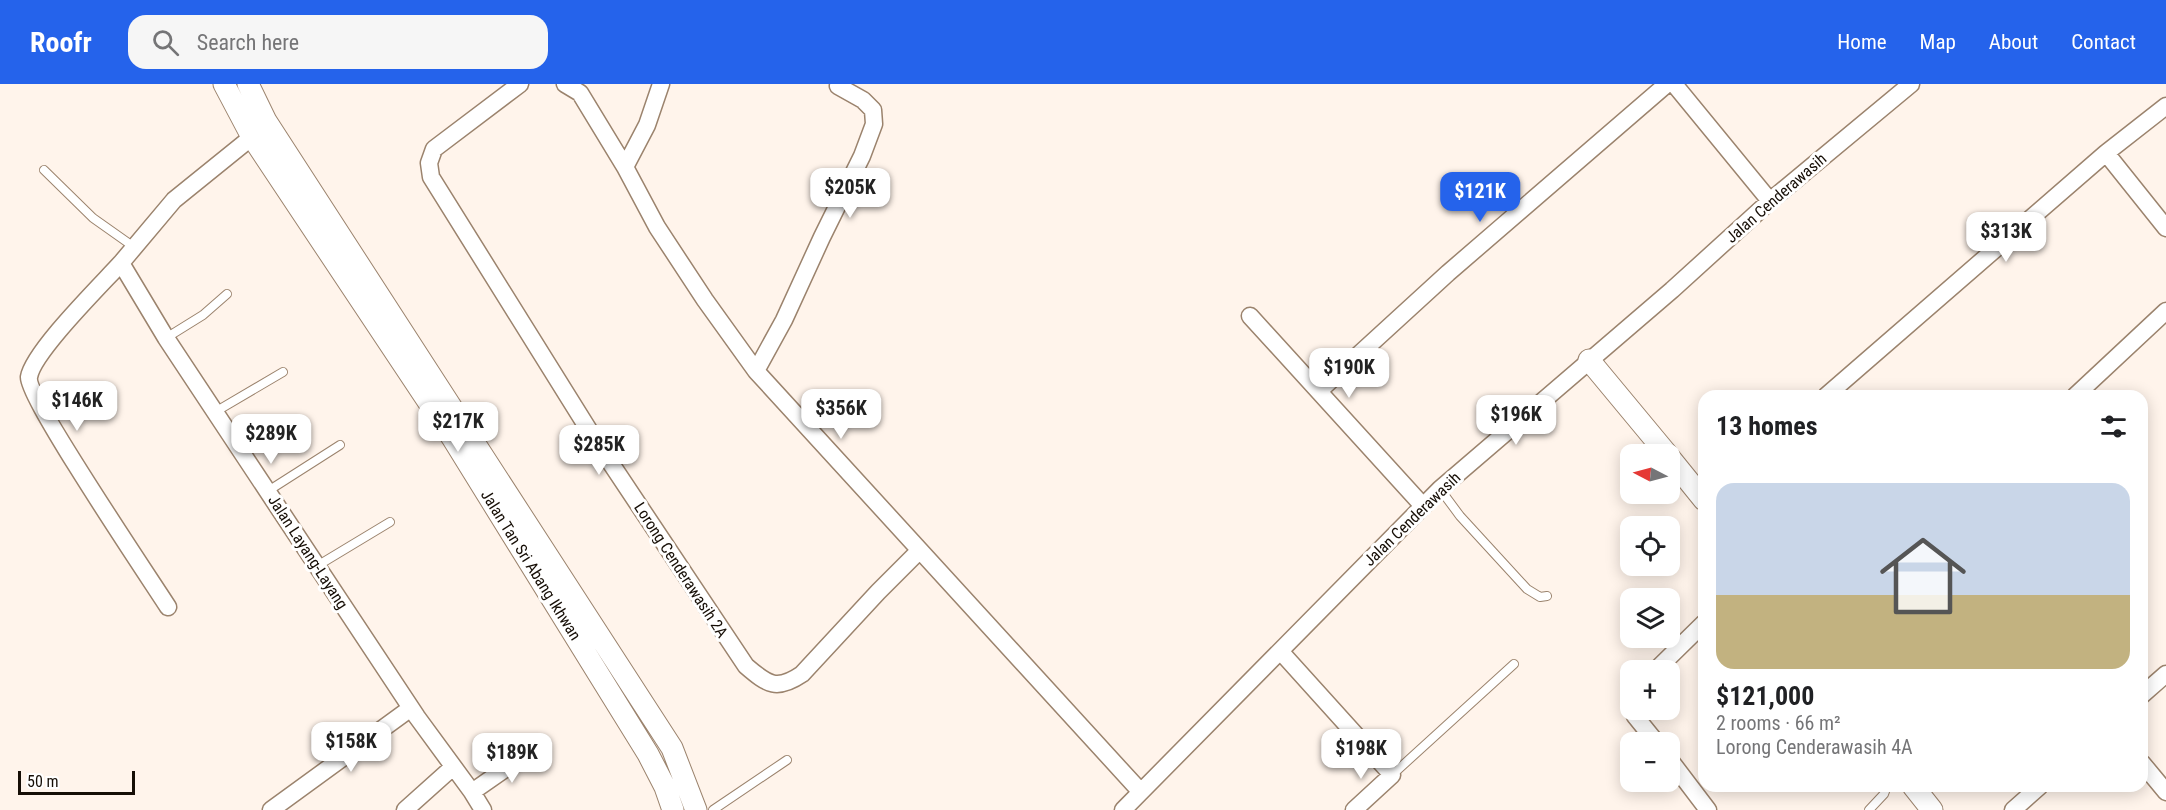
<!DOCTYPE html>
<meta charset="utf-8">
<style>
body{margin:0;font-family:"Roboto Condensed",sans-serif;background:#f6f6f6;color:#202124;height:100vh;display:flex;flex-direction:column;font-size:22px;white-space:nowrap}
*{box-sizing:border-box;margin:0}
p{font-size:20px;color:#757577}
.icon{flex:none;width:33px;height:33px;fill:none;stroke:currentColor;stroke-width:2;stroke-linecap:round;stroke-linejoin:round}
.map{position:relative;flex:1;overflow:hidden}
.side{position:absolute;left:1698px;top:306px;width:450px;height:402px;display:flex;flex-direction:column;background:#fff;border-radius:18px;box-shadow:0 3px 15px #0003}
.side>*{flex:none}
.needle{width:39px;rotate:276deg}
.buttons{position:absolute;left:1620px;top:360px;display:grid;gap:12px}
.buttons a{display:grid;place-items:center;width:60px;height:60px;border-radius:12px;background:#fff;box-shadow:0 3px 15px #0003;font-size:30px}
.scale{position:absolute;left:18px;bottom:15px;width:117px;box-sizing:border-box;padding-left:6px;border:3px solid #160e06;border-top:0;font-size:16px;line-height:21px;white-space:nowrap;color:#160e06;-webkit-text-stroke:4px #fff;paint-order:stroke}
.price{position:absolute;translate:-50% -51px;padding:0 14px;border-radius:12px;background:#fff;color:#222;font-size:20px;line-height:39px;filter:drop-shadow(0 2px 3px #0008)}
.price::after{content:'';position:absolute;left:50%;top:36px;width:18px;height:14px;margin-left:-9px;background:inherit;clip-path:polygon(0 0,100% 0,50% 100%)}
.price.selected{background:#2563eb;color:#fff}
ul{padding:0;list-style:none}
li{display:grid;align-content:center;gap:12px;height:318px;padding:0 18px}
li+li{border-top:2px solid #e0e0e0}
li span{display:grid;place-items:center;height:186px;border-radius:18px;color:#555}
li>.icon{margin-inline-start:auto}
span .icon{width:108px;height:108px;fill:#fffc;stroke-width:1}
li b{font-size:26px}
h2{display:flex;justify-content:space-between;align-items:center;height:72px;padding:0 18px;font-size:26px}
header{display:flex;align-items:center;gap:36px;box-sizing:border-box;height:84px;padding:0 30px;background:#2563eb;color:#fff}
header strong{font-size:28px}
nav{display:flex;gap:33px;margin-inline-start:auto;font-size:21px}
.search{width:420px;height:54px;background:#f6f6f6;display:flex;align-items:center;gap:15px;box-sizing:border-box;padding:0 21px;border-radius:18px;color:#757577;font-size:22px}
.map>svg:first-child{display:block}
</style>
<header>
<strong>Roofr</strong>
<div class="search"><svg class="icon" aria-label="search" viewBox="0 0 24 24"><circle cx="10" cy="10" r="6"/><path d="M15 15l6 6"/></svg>Search here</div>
<nav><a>Home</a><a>Map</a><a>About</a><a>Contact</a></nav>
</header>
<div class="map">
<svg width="2166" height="726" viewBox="0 0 2166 726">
<rect width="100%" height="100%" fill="#fff4eb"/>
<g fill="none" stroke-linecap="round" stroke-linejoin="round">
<defs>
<path id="service" d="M44,86L93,134L134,163
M166,254L203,231L227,210
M215,328L283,288
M1440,405L1460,432L1527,505L1540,513L1547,512
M268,407L340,361
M317,482L390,438
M1392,691L1514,580
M713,726L787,676
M1869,726L1884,710L1887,702"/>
<path id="minor" d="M520,0L434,65L429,79L431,93L592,351L746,582C768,601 777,607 802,590L878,508L919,467
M565,0L580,9L625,83L657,143L705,216L756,287L1140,707
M1674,0L1770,117
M252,53L174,116L121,179L166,254L417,633L472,708L483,726
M2106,69L2166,144
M625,83L647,41L661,0
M121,179C101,201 33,268 29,293C26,311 150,495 168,523
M1250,232L1423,422
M756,287L784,236L822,153L862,72L874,40L873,26L863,16L838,2
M1319,307L1448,189L1667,0
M1826,312L2106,69L2166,22
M2075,312L2166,227
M1281,568L1392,691L1354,726
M1656,586L1704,539
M2142,611L2166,590
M1633,626L1635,632L1656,658
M1670,676L1708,726
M2142,679L2166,708
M472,708L532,666
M271,726L411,624
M405,726L453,683
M1123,726L1440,405L1672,206L1770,117L1911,0
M2013,726L2040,702"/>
<path id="tertiary" d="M224,0L252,53L453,355L648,670L665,703L673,726
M248,0L266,37L672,664L696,726
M1589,276L1667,370
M1670,374L1704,416
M1913,702L1932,726"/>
</defs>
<use href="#service" stroke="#9b836d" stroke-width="10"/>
<use href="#minor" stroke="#9b836d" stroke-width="19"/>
<use href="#tertiary" stroke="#9b836d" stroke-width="23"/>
<use href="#service" stroke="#fff" stroke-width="8"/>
<use href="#minor" stroke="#fff" stroke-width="16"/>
<use href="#tertiary" stroke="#fff" stroke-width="21"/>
</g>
<g text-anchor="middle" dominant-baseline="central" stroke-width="6" stroke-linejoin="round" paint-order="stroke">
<g font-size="16" fill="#160e06" stroke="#fff">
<text transform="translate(1776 114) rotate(-41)">Jalan Cenderawasih</text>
<text transform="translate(1412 435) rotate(-44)">Jalan Cenderawasih</text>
<text transform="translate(308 468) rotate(57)">Jalan Layang-Layang</text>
<text transform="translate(531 481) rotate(58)">Jalan Tan Sri Abang Ikhwan</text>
<text transform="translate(681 486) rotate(57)">Lorong Cenderawasih 2A</text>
</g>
</g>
</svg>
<div class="buttons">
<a><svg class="needle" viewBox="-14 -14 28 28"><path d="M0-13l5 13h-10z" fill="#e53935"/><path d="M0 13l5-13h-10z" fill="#757577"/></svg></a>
<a><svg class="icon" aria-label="locate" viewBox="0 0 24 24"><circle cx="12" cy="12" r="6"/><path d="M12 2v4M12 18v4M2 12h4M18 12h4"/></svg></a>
<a><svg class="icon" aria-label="layers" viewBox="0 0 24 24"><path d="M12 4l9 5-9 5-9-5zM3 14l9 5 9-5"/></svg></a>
<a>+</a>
<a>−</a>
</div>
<div class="scale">50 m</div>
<b class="price" style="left:850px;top:135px">$205K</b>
<b class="price selected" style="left:1480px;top:139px">$121K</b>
<b class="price" style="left:2006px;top:179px">$313K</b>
<b class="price" style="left:1349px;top:315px">$190K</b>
<b class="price" style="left:77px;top:348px">$146K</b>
<b class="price" style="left:841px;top:356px">$356K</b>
<b class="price" style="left:1516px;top:362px">$196K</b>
<b class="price" style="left:458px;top:369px">$217K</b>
<b class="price" style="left:271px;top:381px">$289K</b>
<b class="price" style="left:599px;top:392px">$285K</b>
<b class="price" style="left:351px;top:689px">$158K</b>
<b class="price" style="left:1361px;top:696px">$198K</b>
<b class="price" style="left:512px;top:700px">$189K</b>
<section class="side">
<h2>13 homes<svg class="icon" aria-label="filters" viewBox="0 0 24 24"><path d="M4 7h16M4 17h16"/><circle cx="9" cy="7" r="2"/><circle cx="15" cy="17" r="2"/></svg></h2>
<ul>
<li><span style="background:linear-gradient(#c9d6e8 60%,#c2b280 0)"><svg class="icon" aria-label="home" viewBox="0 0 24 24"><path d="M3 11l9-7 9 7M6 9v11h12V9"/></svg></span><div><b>$121,000</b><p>2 rooms · 66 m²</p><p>Lorong Cenderawasih 4A</p></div></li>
</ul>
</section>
</div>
